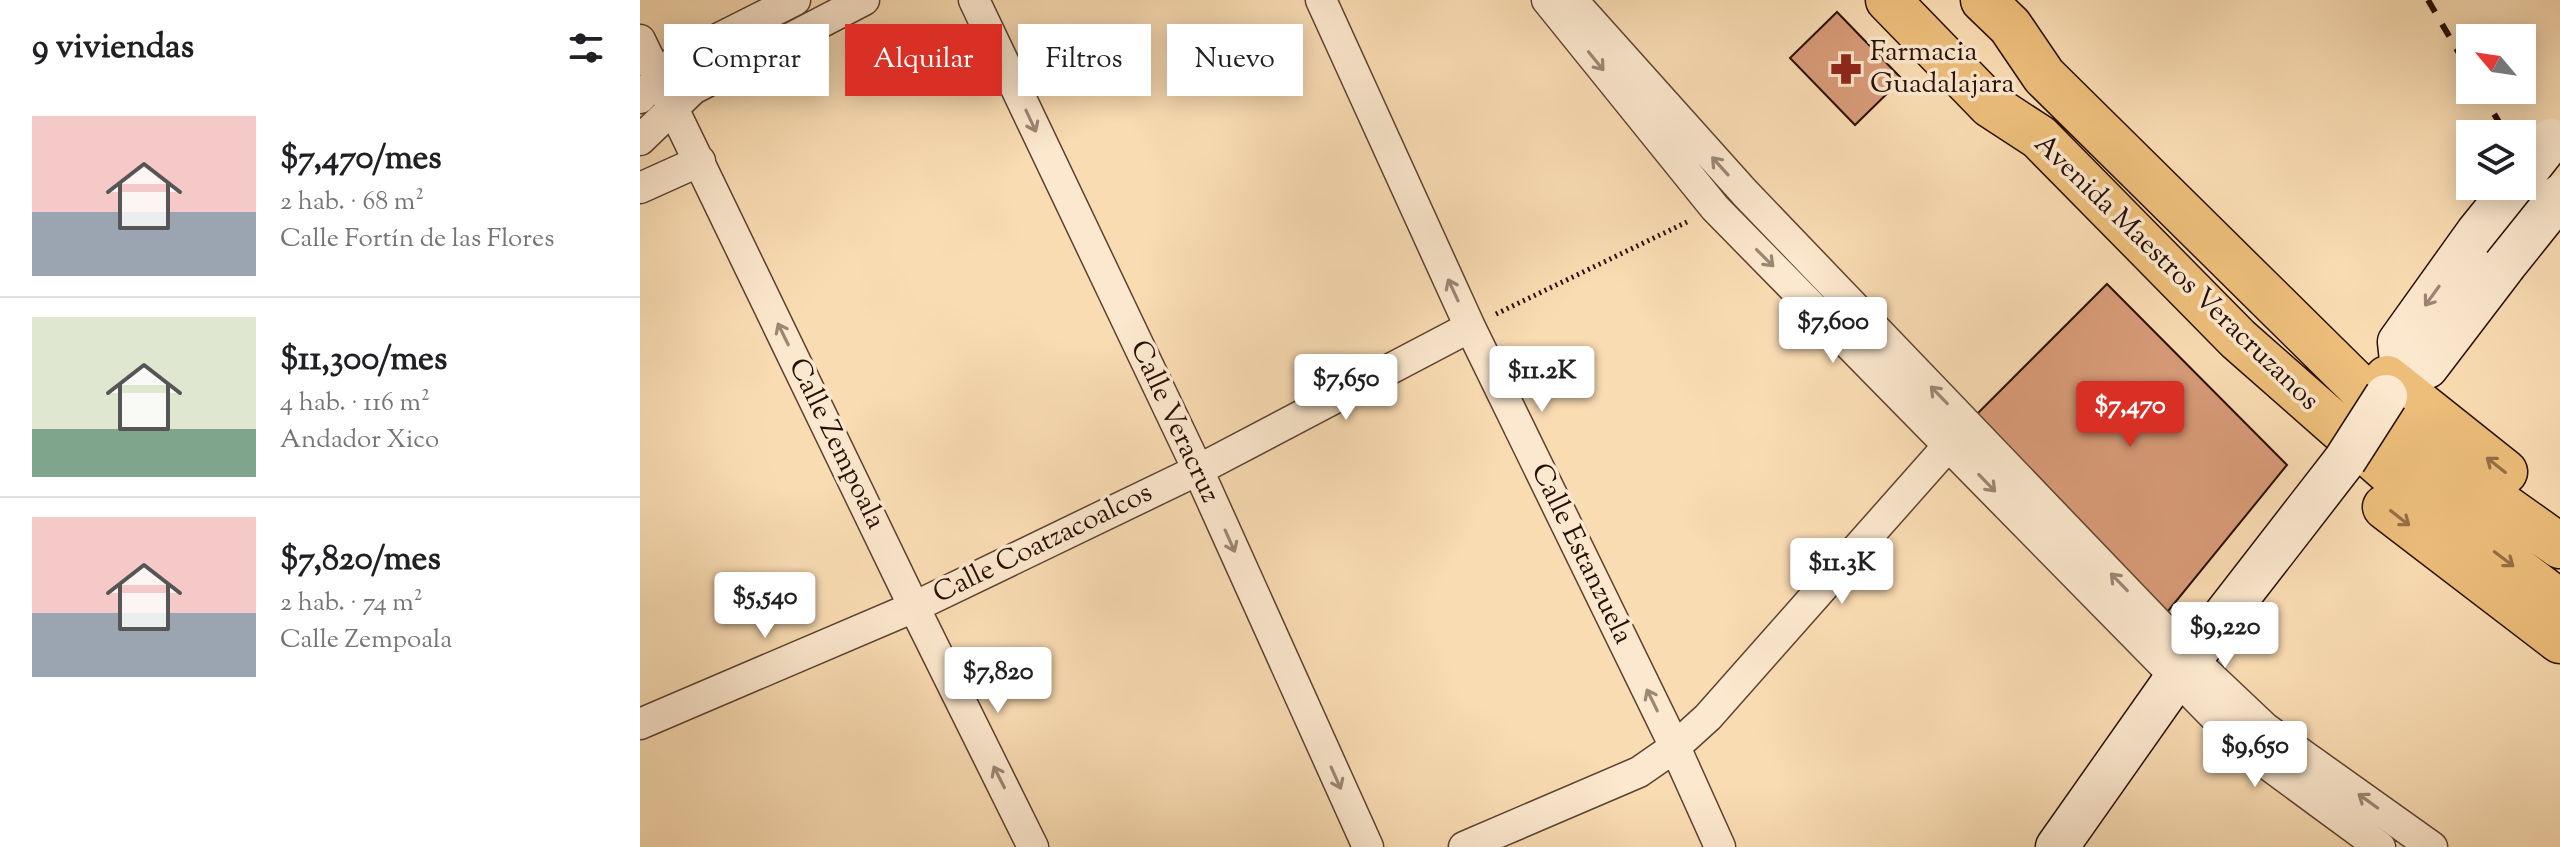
<!DOCTYPE html>
<html lang="es">
<meta charset="utf-8">
<style>
body{margin:0;font-family:"Sorts Mill Goudy",serif;background:#f2f2f2;color:#202124;height:100vh;display:flex;flex-direction:column;font-size:30px;white-space:nowrap}
*{box-sizing:border-box;margin:0}
p{font-size:26px;color:#757577}
.icon{flex:none;width:44px;height:44px;fill:none;stroke:currentColor;stroke-width:2;stroke-linecap:round;stroke-linejoin:round}
.map{position:relative;flex:1;overflow:hidden}
.sheet{display:flex;flex-direction:column;background:#fff;width:640px}
.sheet>*{flex:none}
.top-card{position:absolute;left:24px;top:24px;width:760px;height:72px;display:flex;gap:16px}
.needle{width:52px;rotate:299deg}
.controls{position:absolute;left:1816px;top:24px;display:grid;gap:16px}
.controls a{display:grid;place-items:center;width:80px;height:80px;border-radius:0px;background:#fff;box-shadow:0 4px 20px #0003;font-size:40px}
.price{position:absolute;translate:-50% -68px;padding:0 18px;border-radius:8px;background:#fff;color:#222;font-size:26px;line-height:52px;filter:drop-shadow(0 2px 4px #0008)}
.price::after{content:'';position:absolute;left:50%;top:48px;width:24px;height:18px;margin-left:-12px;background:inherit;clip-path:polygon(0 0,100% 0,50% 100%)}
.price.active{background:#d93025;color:#fff}
ul{padding:0;list-style:none}
li{display:flex;align-items:center;gap:24px;height:200px;padding:0 32px}
li+li{border-top:2px solid #e0e0e0}
li span{display:grid;place-items:center;flex:none;width:224px;height:160px;border-radius:0px;color:#555}
li>.icon{margin-inline-start:auto}
span .icon{width:96px;height:96px;fill:#fffc;stroke-width:1}
li b{font-size:34px}
h2{display:flex;justify-content:space-between;align-items:center;height:96px;padding:0 32px;font-size:34px}
.tag{padding:0 28px;border-radius:0px;background:#fff;box-shadow:0 4px 20px #0003;font-size:28px;line-height:72px}
.tag.active{background:#d93025;color:#fff}
main{display:flex;flex:1;min-height:0}
.map>svg:first-child{display:block}
</style>
<main>
<section class="sheet">
<h2>9 viviendas<svg class="icon" aria-label="filters" viewBox="0 0 24 24"><path d="M4 7h16M4 17h16"/><circle cx="9" cy="7" r="2"/><circle cx="15" cy="17" r="2"/></svg></h2>
<ul>
<li><span style="background:linear-gradient(#f6c9c9 60%,#9aa5b1 0)"><svg class="icon" aria-label="home" viewBox="0 0 24 24"><path d="M3 11l9-7 9 7M6 9v11h12V9"/></svg></span><div><b>$7,470/mes</b><p>2 hab. · 68 m²</p><p>Calle Fortín de las Flores</p></div></li>
<li><span style="background:linear-gradient(#dfe7d0 70%,#7fa58c 0)"><svg class="icon" aria-label="home" viewBox="0 0 24 24"><path d="M3 11l9-7 9 7M6 9v11h12V9"/></svg></span><div><b>$11,300/mes</b><p>4 hab. · 116 m²</p><p>Andador Xico</p></div></li>
<li><span style="background:linear-gradient(#f6c9c9 60%,#9aa5b1 0)"><svg class="icon" aria-label="home" viewBox="0 0 24 24"><path d="M3 11l9-7 9 7M6 9v11h12V9"/></svg></span><div><b>$7,820/mes</b><p>2 hab. · 74 m²</p><p>Calle Zempoala</p></div></li>
</ul>
</section>
<div class="map">
<svg width="1920" height="847" viewBox="0 0 1920 847">
<rect width="100%" height="100%" fill="#fadcb3"/>
<filter id="stains"><feTurbulence type="fractalNoise" baseFrequency=".0025" numOctaves="4"/><feColorMatrix values="0 0 0 0 .2 0 0 0 0 .09 0 0 0 0 .02 0 0 0 .5 -.17"/></filter>
<radialGradient id="worn" r=".72"><stop offset=".6" stop-color="#630" stop-opacity="0"/><stop offset="1" stop-color="#630" stop-opacity=".3"/></radialGradient>
<path fill="#d99b78" stroke="#270f06" stroke-width="2" d="M1197,12L1262,79L1215,125L1150,58Z
M1467,284L1647,465L1520,621L1329,422Z"/>
<g fill="none" stroke-linecap="round" stroke-linejoin="round">
<defs>
<path id="street" d="M334,0L558,470L728,847
M681,0L830,327L1035,747L1080,847
M907,0L1075,208L1570,712L1608,750L1740,847
M932,0L1105,193L1552,659L1625,728L1792,847
M0,40L274,607L393,847
M0,98L36,60L155,0
M0,140L53,89L224,0
M0,188L60,161
M0,724L274,607L558,470L830,327
M824,847L999,772L1035,747L1068,717L1323,429"/>
<path id="secondary" d="M1762,370L1787,367L1864,266
M1746,396L1762,370L1759,342L1837,233L1875,186
M1417,847L1536,678L1705,460"/>
<path id="primary" d="M1248,0L1350,105L1399,137L1598,339L1757,479L1920,602
M1343,0L1370,26L1404,76L1779,446L1920,546
M1747,378L1865,472
M1745,507L1920,641"/>
</defs>
<use href="#street" stroke="#5c4231" stroke-width="33"/>
<use href="#secondary" stroke="#270f06" stroke-width="45"/>
<use href="#primary" stroke="#270f06" stroke-width="47"/>
<path stroke="#270f06" stroke-width="5" stroke-dasharray="2 4" stroke-linecap="butt" d="M856,314L1049,221"/>
<use href="#street" stroke="#fce8ce" stroke-width="30"/>
<use href="#secondary" stroke="#fce8ce" stroke-width="42"/>
<use href="#primary" stroke="#edbe7a" stroke-width="44"/>
<path stroke="#270f06" stroke-width="6" stroke-dasharray="14 14" stroke-linecap="butt" d="M1788,0L1830,72
M1840,90L1866,134
M1882,163L1920,228"/>
<defs>
<path id="secondary-bridge" d="M1882,177L1911,140
M1864,266L1920,196
M1705,460L1746,396"/>
</defs>
<use href="#secondary-bridge" stroke="#270f06" stroke-width="45" stroke-linecap="butt"/>
<use href="#secondary-bridge" stroke="#fce8ce" stroke-width="42"/>
</g>
<defs><path id="oneway-shaft" d="M-6 0H5M1.5-3L5.5 0L1.5 3" fill="none" stroke-width="1.6" stroke-linecap="round" stroke-linejoin="round" transform="scale(2)"/></defs>
<g stroke="#9c8674">
<use href="#oneway-shaft" transform="translate(956 61) rotate(51)"/>
<use href="#oneway-shaft" transform="translate(391 121) rotate(65)"/>
<use href="#oneway-shaft" transform="translate(1080 166) rotate(-132)"/>
<use href="#oneway-shaft" transform="translate(1125 258) rotate(45)"/>
<use href="#oneway-shaft" transform="translate(813 290) rotate(-115)"/>
<use href="#oneway-shaft" transform="translate(1792 296) rotate(126)"/>
<use href="#oneway-shaft" transform="translate(143 334) rotate(-116)"/>
<use href="#oneway-shaft" transform="translate(1299 395) rotate(-134)"/>
<use href="#oneway-shaft" transform="translate(1347 483) rotate(46)"/>
<use href="#oneway-shaft" transform="translate(590 541) rotate(66)"/>
<use href="#oneway-shaft" transform="translate(1479 582) rotate(-134)"/>
<use href="#oneway-shaft" transform="translate(1012 700) rotate(-116)"/>
<use href="#oneway-shaft" transform="translate(359 777) rotate(-117)"/>
<use href="#oneway-shaft" transform="translate(696 778) rotate(66)"/>
<use href="#oneway-shaft" transform="translate(1728 801) rotate(-144)"/>
</g>
<g stroke="#946f46">
<use href="#oneway-shaft" transform="translate(1856 465) rotate(-142)"/>
<use href="#oneway-shaft" transform="translate(1760 518) rotate(38)"/>
<use href="#oneway-shaft" transform="translate(1864 559) rotate(37)"/>
</g>
<defs>
<symbol id="pharmacy-bare" viewBox="-9 -9 18 18"><path d="M-2-6h4v4h4v4h-4v4h-4v-4h-4v-4h4Z" fill="#8f2418" stroke="#fce8ce" stroke-width="2.5" paint-order="stroke"/></symbol>
</defs>
<g fill-rule="evenodd">
<use href="#pharmacy-bare" x="1184" y="47" width="44" height="44"/>
</g>
<g text-anchor="middle" dominant-baseline="central" stroke-width="7" stroke-linejoin="round" paint-order="stroke">
<g font-size="28" fill="#270f06" stroke="#fce8ce" text-anchor="start">
<text x="1230" y="53">Farmacia<tspan x="1230" dy="32">Guadalajara</tspan></text>
</g>
<g font-size="28" fill="#270f06" stroke="#fce8ce">
<text transform="translate(1536 273) rotate(44)">Avenida Maestros Veracruzanos</text>
<text transform="translate(534 422) rotate(65)">Calle Veracruz</text>
<text transform="translate(196 444) rotate(64)">Calle Zempoala</text>
<text transform="translate(403 544) rotate(-26)">Calle Coatzacoalcos</text>
<text transform="translate(941 554) rotate(64)">Calle Estanzuela</text>
</g>
</g>
<rect width="100%" height="100%" filter="url(#stains)"/>
<rect width="100%" height="100%" fill="url(#worn)"/>
</svg>
<div class="controls">
<a><svg class="needle" viewBox="-14 -14 28 28"><path d="M0-13l5 13h-10z" fill="#e53935"/><path d="M0 13l5-13h-10z" fill="#757577"/></svg></a>
<a><svg class="icon" aria-label="layers" viewBox="0 0 24 24"><path d="M12 4l9 5-9 5-9-5zM3 14l9 5 9-5"/></svg></a>
</div>
<b class="price" style="left:1193px;top:365px">$7,600</b>
<b class="price" style="left:902px;top:414px">$11.2K</b>
<b class="price" style="left:706px;top:422px">$7,650</b>
<b class="price active" style="left:1490px;top:449px">$7,470</b>
<b class="price" style="left:1202px;top:606px">$11.3K</b>
<b class="price" style="left:125px;top:640px">$5,540</b>
<b class="price" style="left:1585px;top:670px">$9,220</b>
<b class="price" style="left:358px;top:715px">$7,820</b>
<b class="price" style="left:1615px;top:789px">$9,650</b>
<div class="top-card">
<a class="tag">Comprar</a>
<a class="tag active">Alquilar</a>
<a class="tag">Filtros</a>
<a class="tag">Nuevo</a>
</div>
</div>
</main>
